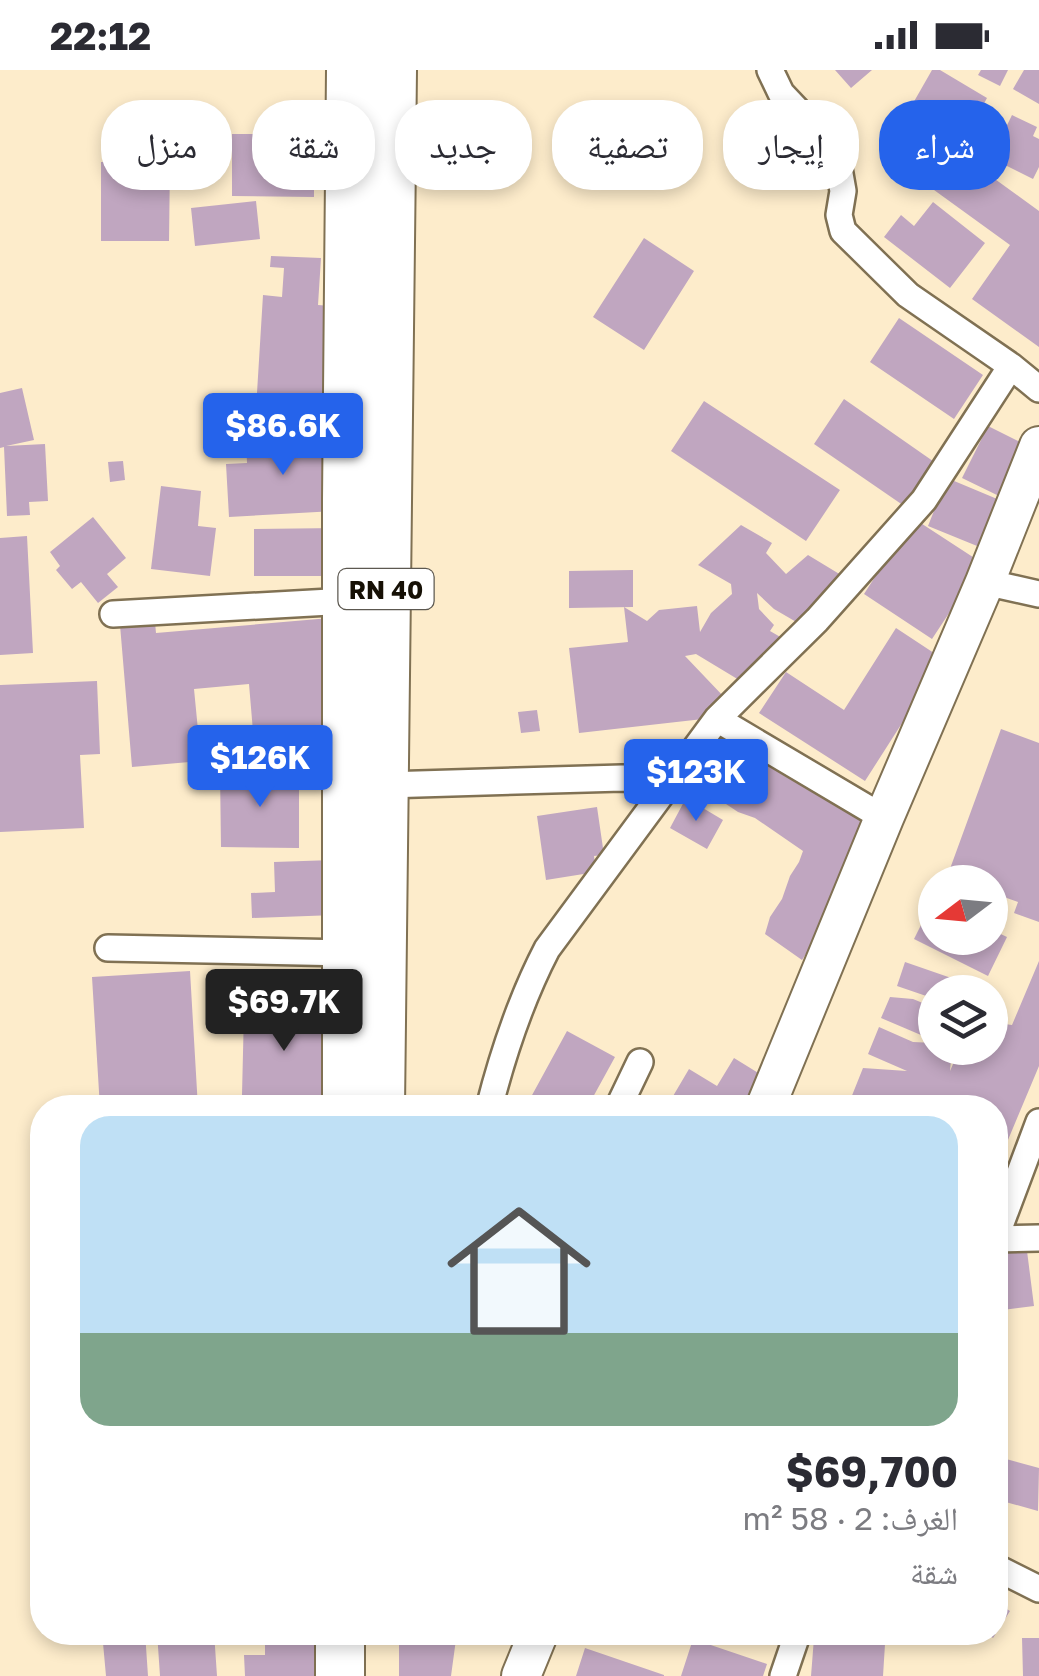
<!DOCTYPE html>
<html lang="ar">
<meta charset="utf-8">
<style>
body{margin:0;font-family:"Golos Text","Noto Naskh Arabic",sans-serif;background:#f7f7f7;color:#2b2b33;direction:rtl;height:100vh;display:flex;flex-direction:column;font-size:38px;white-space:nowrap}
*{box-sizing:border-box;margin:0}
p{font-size:32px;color:#7c7c81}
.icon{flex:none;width:55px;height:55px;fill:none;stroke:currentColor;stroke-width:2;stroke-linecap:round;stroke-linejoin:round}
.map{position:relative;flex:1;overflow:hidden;direction:ltr}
.side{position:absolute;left:30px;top:1025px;width:978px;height:550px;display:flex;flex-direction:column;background:#fff;border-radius:40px;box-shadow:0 5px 15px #0003;direction:rtl}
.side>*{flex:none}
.guide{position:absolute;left:30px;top:30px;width:980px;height:90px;direction:rtl;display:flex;gap:20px}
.needle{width:65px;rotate:254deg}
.fabs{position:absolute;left:918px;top:795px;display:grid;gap:20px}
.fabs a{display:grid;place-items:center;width:90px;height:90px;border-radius:50%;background:#fff;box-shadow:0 5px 15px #0003;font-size:50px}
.price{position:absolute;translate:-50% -85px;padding:0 22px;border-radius:10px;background:#2563eb;color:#fff;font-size:32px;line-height:65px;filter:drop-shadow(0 2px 5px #0008)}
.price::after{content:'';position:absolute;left:50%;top:60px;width:30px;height:22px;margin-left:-15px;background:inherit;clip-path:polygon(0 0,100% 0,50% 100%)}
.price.on{background:#222;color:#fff}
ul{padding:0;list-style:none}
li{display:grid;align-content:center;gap:20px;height:530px;padding:0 50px}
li+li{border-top:2px solid #e1e1e2}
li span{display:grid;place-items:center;height:310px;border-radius:30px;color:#555}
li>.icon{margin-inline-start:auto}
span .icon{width:180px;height:180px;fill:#fffc;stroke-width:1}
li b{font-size:42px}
.chip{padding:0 35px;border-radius:40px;background:#fff;box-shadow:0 5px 15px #0003;font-size:35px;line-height:90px}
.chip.on{background:#2563eb;color:#fff}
.status{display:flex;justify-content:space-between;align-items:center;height:70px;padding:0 50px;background:#fff;direction:ltr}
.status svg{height:28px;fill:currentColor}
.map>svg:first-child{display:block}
</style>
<div class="status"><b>22:12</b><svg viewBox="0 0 49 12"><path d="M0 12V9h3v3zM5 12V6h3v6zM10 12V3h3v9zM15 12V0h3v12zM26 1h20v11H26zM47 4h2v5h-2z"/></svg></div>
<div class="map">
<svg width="1039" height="1606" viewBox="0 0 1039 1606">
<rect width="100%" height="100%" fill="#fdeccb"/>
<path fill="#c0a6c0" d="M835,0H872L851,18Z
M932,0H940L987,28L981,39L1000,50L982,83L957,68L952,78L1039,141V277L972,229L1010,175L923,112L945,82L900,56Z
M981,0H1008L1000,16L978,5Z
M1024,0H1039V34L1013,19Z
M1012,45L1037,57L1033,66L1039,69V97L1033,109L991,88Z
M232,64H314V127L232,126Z
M101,92H170L169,171H101Z
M256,131L260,169L195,176L191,138Z
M933,132L985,173L950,218L884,167L901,145L914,156Z
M644,168L694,201L644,280L593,247Z
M271,186L321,188L318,235L345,237L339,343L256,339L263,225L282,227L284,198L270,197Z
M899,248L983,305L954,349L870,292Z
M22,318L34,370L6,376L45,374L48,431L29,432L30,445L7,446L4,377L0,378V323Z
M844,329L940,396L910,440L814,374Z
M704,331L840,420L806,471L671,381Z
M988,356L1024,374L999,426L962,408Z
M331,365L335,441L229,447L226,394L247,393L246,370Z
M123,391L125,410L110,412L108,392Z
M947,408L1002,431L982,478L928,456Z
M161,416L201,421L198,456L216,458L210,506L151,499Z
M93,447L126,488L107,504L118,517L98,533L81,512L72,519L56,500L60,496L50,482Z
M913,448L982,493L932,569L864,524Z
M741,455L772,473L766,483L786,504L808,485L841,505L830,523L798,553L774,539L757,523L759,539L774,555L770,561L789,572L744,613L696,584L685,586L725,628L703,649L579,663L569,578L628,572L624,537L647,551L659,540L697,536L700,562L711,543L732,524L731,514L698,495Z
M338,458V506H254V459Z
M27,466L33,583L0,585V468Z
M633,500V537L569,538V501Z
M330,548L336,615L321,616L328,690L256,697L249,614L194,619L201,691L132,697L120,555L155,552L156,563Z
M896,558L943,589L865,711L759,643L786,602L844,640Z
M97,611L100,684L80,685L84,758L0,762V615Z
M537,640L540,661L521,663L518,642Z
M1001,659L1039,673V852L1014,843L1018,832L990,822V812H963L947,807Z
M730,678L750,691L757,682L871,744L822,860L802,890L765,864L770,847L782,829L790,806L799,792L803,781L755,748L738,742L702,718Z
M220,702L299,703V778L221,777Z
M686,728L723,750L707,779L670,758Z
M597,737L604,785L594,786L596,802L546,810L537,746Z
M333,790L335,845L252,848L251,823L275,822L274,792Z
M935,827V868H990V859L1007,867L988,906L914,869Z
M1039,891V996L1000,1089V1082L995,1094V1038H847L863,998L907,1001L868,984L879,957L913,972L935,973V978H952L950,1001L960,978H990V952L1012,955Z
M905,892L983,919L982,922H935V929L897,916Z
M190,901L198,1038H100L92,907Z
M890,927L913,929L935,938V971L881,948Z
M244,941L326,944L324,1028L242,1025Z
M567,961L615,987L587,1038H525Z
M734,988L773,1012L758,1038H666L689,999L717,1016Z
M1026,1173L1034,1236L995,1241V1177Z
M995,1386L1039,1398L1038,1441L995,1429Z
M995,1532L1010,1541L993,1568L985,1562H995Z
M102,1562H145L148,1606H106Z
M157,1562H214L217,1606H160Z
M250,1562H330V1606H245L244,1585H265V1569H250Z
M399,1562H457L451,1606H399Z
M814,1568L885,1574L883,1606H811Z
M1022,1568H1039V1606H1023Z
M693,1569L767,1594L763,1606H681Z
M585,1578L664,1605V1606H576Z"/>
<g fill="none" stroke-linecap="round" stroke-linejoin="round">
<defs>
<path id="street" d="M770,0L781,23L836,81L843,121L839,145L843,161L908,225L1011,296L1039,319
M985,512L1039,524
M113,544L348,531
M717,649L884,748
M385,715L622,708L672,709
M108,878L347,883
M489,1038C503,983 521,929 547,879L717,649L817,550L924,430L1011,296
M618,1038L640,992
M995,1169L1039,1052
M995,1169L1039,1168
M995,1497L1039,1519
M783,1606L798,1562"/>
<path id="secondary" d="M765,1038L884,748L985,512L1039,376
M521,1606L539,1562"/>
<path id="highway" d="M347,1038V429L351,0
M380,1038L392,0
M340,1606V1562"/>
</defs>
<use href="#street" stroke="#807153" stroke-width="30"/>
<use href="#secondary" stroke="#807153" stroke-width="42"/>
<use href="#highway" stroke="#807153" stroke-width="52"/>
<use href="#street" stroke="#fff" stroke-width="25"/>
<use href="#secondary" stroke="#fff" stroke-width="38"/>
<use href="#highway" stroke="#fff" stroke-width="48"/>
</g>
<g text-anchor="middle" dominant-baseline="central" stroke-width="8" stroke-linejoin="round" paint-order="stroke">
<rect fill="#fff" stroke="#5c5850" stroke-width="2.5" x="338.5" y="499" width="95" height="40" rx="8"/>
<g font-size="25" font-weight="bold" fill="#161005">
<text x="386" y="519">RN 40</text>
</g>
</g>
</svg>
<div class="fabs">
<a><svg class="needle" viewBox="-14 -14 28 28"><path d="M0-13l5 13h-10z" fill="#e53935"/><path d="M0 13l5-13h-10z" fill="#7c7c81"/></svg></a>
<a><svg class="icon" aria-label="layers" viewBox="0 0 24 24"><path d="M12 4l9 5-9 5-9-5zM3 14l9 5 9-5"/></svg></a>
</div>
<b class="price" style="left:283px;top:408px">$86.6K</b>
<b class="price" style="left:260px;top:740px">$126K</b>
<b class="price" style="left:696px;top:754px">$123K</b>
<b class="price on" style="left:284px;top:984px">$69.7K</b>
<div class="guide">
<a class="chip on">شراء</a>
<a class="chip">إيجار</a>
<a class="chip">تصفية</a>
<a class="chip">جديد</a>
<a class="chip">شقة</a>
<a class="chip">منزل</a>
</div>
<section class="side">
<ul>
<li><span style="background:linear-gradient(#bfe0f5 70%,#7fa58c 0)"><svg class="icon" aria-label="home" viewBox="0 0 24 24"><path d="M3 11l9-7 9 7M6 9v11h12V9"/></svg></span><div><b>$69,700</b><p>الغرف: 2 · 58 m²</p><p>شقة</p></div></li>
</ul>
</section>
</div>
